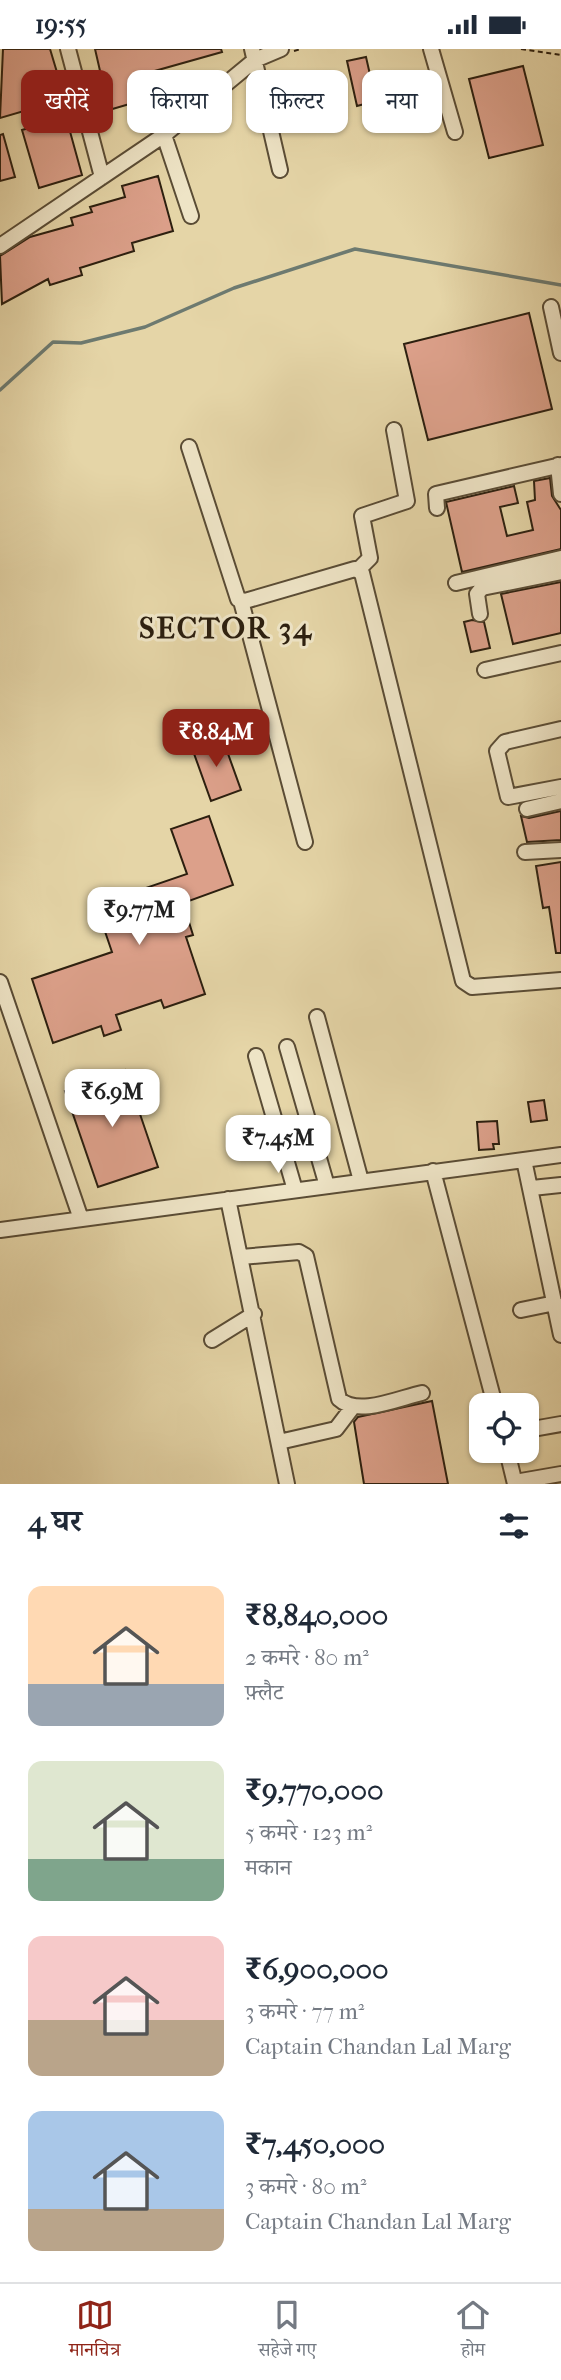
<!DOCTYPE html>
<html lang="hi">
<meta charset="utf-8">
<style>
body{margin:0;font-family:"IM FELL French Canon","Noto Serif Devanagari",serif;background:#f2f2f3;color:#1f2937;height:100vh;display:flex;flex-direction:column;font-size:26px;white-space:nowrap}
*{box-sizing:border-box;margin:0}
p{font-size:23px;color:#747a83}
.icon{flex:none;width:38px;height:38px;fill:none;stroke:currentColor;stroke-width:2;stroke-linecap:round;stroke-linejoin:round}
.map{position:relative;height:1435px;overflow:hidden}
.drawer{display:flex;flex-direction:column;background:#fff;flex:1}
.drawer>*{flex:none}
.hud{position:absolute;left:21px;top:21px;width:520px;height:63px;display:flex;gap:14px}
.controls{position:absolute;left:469px;top:1344px;display:grid;gap:14px}
.controls a{display:grid;place-items:center;width:70px;height:70px;border-radius:14px;background:#fff;box-shadow:0 2px 5px #0004;font-size:35px}
.price{position:absolute;translate:-50% -60px;padding:0 16px;border-radius:14px;background:#fff;color:#222;font-size:23px;line-height:46px;filter:drop-shadow(0 2px 4px #0008)}
.price::after{content:'';position:absolute;left:50%;top:42px;width:21px;height:16px;margin-left:-10px;background:inherit;clip-path:polygon(0 0,100% 0,50% 100%)}
.price.on{background:#8f2418;color:#fff}
ul{padding:0;list-style:none}
li{display:flex;align-items:center;gap:21px;height:175px;padding:0 28px}
li span{display:grid;place-items:center;flex:none;width:196px;height:140px;border-radius:14px;color:#555}
li>.icon{margin-inline-start:auto}
span .icon{width:84px;height:84px;fill:#fffc;stroke-width:1}
li b{font-size:30px}
h2{display:flex;justify-content:space-between;align-items:center;height:84px;padding:0 28px;font-size:30px}
.chip{padding:0 24px;border-radius:14px;background:#fff;box-shadow:0 2px 5px #0004;font-size:24px;line-height:63px}
.chip.on{background:#8f2418;color:#fff}
.status{display:flex;justify-content:space-between;align-items:center;height:49px;padding:0 35px;background:#fff;direction:ltr}
.status svg{height:19px;fill:currentColor}
.tabs{display:flex;justify-content:space-around;align-items:center;height:98px;border-top:2px solid #e0e1e3;background:#fff;font-size:19px;color:#747a83}
.tabs a{display:grid;justify-items:center;gap:4px}
.tabs .on{color:#8f2418}
.map>svg:first-child{display:block}
</style>
<div class="status"><b>19:55</b><svg viewBox="0 0 49 12"><path d="M0 12V9h3v3zM5 12V6h3v6zM10 12V3h3v9zM15 12V0h3v12zM26 1h20v11H26zM47 4h2v5h-2z"/></svg></div>
<div class="map">
<svg width="561" height="1435" viewBox="0 0 561 1435">
<rect width="100%" height="100%" fill="#e5d5a7"/>
<filter id="stains"><feTurbulence type="fractalNoise" baseFrequency=".00286" numOctaves="4"/><feColorMatrix values="0 0 0 0 .2 0 0 0 0 .09 0 0 0 0 .02 0 0 0 .5 -.17"/></filter>
<radialGradient id="worn" r=".72"><stop offset=".6" stop-color="#630" stop-opacity="0"/><stop offset="1" stop-color="#630" stop-opacity=".3"/></radialGradient>
<g fill="none" stroke-linecap="round" stroke-linejoin="round">
<path stroke="#6d7a70" stroke-width="3.5" d="M0,341L53,293L81,294L145,278L234,239L355,200L561,236"/>
</g>
<path fill="#dca08a" stroke="#2c1f0f" stroke-width="2" d="M3,0H50L65,50L0,69Z
M95,0H221L222,3L151,23L157,47L109,61Z
M366,8L376,52L357,57L347,12Z
M523,17L543,96L489,109L469,30Z
M66,68L82,126L39,139L22,81Z
M3,85L15,128L0,132V86Z
M158,127L173,182L132,194L134,202L80,219L82,226L50,236L48,230L2,255L0,207L30,188L73,176L71,169L92,163L90,158L125,148L122,137Z
M529,264L552,360L428,391L404,295Z
M550,429L552,447L561,461V500L462,523L446,453L514,437L518,454L500,458L507,487L533,481L527,453L535,451L534,432Z
M561,533V584L513,595L501,545Z
M472,571L484,573L490,599L471,603L464,573Z
M222,688L241,741L211,752L192,699Z
M561,762V791L527,793L521,767L529,769Z
M209,767L233,836L183,854L193,886L186,888L205,945L164,959L161,951L116,966L121,981L104,987L101,977L53,994L32,930L112,903L96,856L187,825L171,780Z
M561,813V904H556L549,858L543,859L536,817Z
M125,1021L158,1118L98,1138L65,1042Z
M544,1051L547,1071L531,1073L528,1053Z
M497,1072L499,1095H493L494,1100L479,1101L477,1073Z
M432,1352L448,1435H364L354,1373L358,1368Z"/>
<g fill="none" stroke-linecap="round" stroke-linejoin="round">
<defs>
<path id="minor" d="M68,0L102,128
M252,0L280,121
M431,0L455,83
M164,86L191,167
M0,197L164,86L255,11L281,0
M551,258L561,304
M189,398L238,550L245,552L355,520L362,524L463,932L472,938L561,931
M558,416L561,445
M437,459L436,445L561,416
M358,521L370,509L362,467L407,452L394,381
M456,534L561,509
M241,552L305,793
M480,565L477,545L482,539L561,523
M485,621L561,604
M561,680L505,693L497,702L508,748L561,738
M527,760L561,752
M525,803L561,801
M0,933L81,1170
M317,968L361,1132
M287,998L327,1137
M256,1007L295,1141
M240,1085L276,1078
M524,1111L561,1286
M433,1122L495,1356
M532,1139L561,1136
M228,1150L287,1435
M0,1181L561,1106
M241,1208L299,1203L306,1207L339,1350C358,1368 399,1349 422,1344
M521,1261L555,1254
M212,1291L254,1265
M527,1381L561,1375
M279,1393L336,1380L352,1359
M507,1402L515,1435
M515,1433L561,1425"/>
</defs>
<use href="#minor" stroke="#5a4c35" stroke-width="18"/>
<path stroke="#2c1f0f" stroke-width="2" stroke-dasharray="5 3.5" stroke-linecap="butt" d="M521,0L561,6
M294,2L301,0"/>
<use href="#minor" stroke="#eee4c6" stroke-width="14"/>
</g>
<g text-anchor="middle" dominant-baseline="central" stroke-width="6" stroke-linejoin="round" paint-order="stroke">
<g font-size="30" font-weight="bold" letter-spacing="2" fill="#2c1f0f" stroke="#eee4c6">
<text x="226" y="579">SECTOR 34</text>
</g>
</g>
<rect width="100%" height="100%" filter="url(#stains)"/>
<rect width="100%" height="100%" fill="url(#worn)"/>
</svg>
<div class="controls">
<a><svg class="icon" aria-label="locate" viewBox="0 0 24 24"><circle cx="12" cy="12" r="6"/><path d="M12 2v4M12 18v4M2 12h4M18 12h4"/></svg></a>
</div>
<b class="price on" style="left:216px;top:720px">₹8.84M</b>
<b class="price" style="left:139px;top:898px">₹9.77M</b>
<b class="price" style="left:112px;top:1080px">₹6.9M</b>
<b class="price" style="left:278px;top:1126px">₹7.45M</b>
<div class="hud">
<a class="chip on">खरीदें</a>
<a class="chip">किराया</a>
<a class="chip">फ़िल्टर</a>
<a class="chip">नया</a>
</div>
</div>
<section class="drawer">
<h2>4 घर<svg class="icon" aria-label="filters" viewBox="0 0 24 24"><path d="M4 7h16M4 17h16"/><circle cx="9" cy="7" r="2"/><circle cx="15" cy="17" r="2"/></svg></h2>
<ul>
<li><span style="background:linear-gradient(#ffd9b3 70%,#9aa5b1 0)"><svg class="icon" aria-label="home" viewBox="0 0 24 24"><path d="M3 11l9-7 9 7M6 9v11h12V9"/></svg></span><div><b>₹8,840,000</b><p>2 कमरे · 80 m²</p><p>फ़्लैट</p></div></li>
<li><span style="background:linear-gradient(#dfe7d0 70%,#7fa58c 0)"><svg class="icon" aria-label="home" viewBox="0 0 24 24"><path d="M3 11l9-7 9 7M6 9v11h12V9"/></svg></span><div><b>₹9,770,000</b><p>5 कमरे · 123 m²</p><p>मकान</p></div></li>
<li><span style="background:linear-gradient(#f6c9c9 60%,#b9a48a 0)"><svg class="icon" aria-label="home" viewBox="0 0 24 24"><path d="M3 11l9-7 9 7M6 9v11h12V9"/></svg></span><div><b>₹6,900,000</b><p>3 कमरे · 77 m²</p><p>Captain Chandan Lal Marg</p></div></li>
<li><span style="background:linear-gradient(#a9c7e8 70%,#b9a48a 0)"><svg class="icon" aria-label="home" viewBox="0 0 24 24"><path d="M3 11l9-7 9 7M6 9v11h12V9"/></svg></span><div><b>₹7,450,000</b><p>3 कमरे · 80 m²</p><p>Captain Chandan Lal Marg</p></div></li>
</ul>
</section>
<nav class="tabs">
<a class="on"><svg class="icon" aria-label="map" viewBox="0 0 24 24"><path d="M3 6l6-2 6 2 6-2v14l-6 2-6-2-6 2zM9 4v14M15 6v14"/></svg>मानचित्र</a>
<a><svg class="icon" aria-label="saved" viewBox="0 0 24 24"><path d="M7 4h10v16l-5-4-5 4z"/></svg>सहेजे गए</a>
<a><svg class="icon" aria-label="home" viewBox="0 0 24 24"><path d="M3 11l9-7 9 7M6 9v11h12V9"/></svg>होम</a>
</nav>
